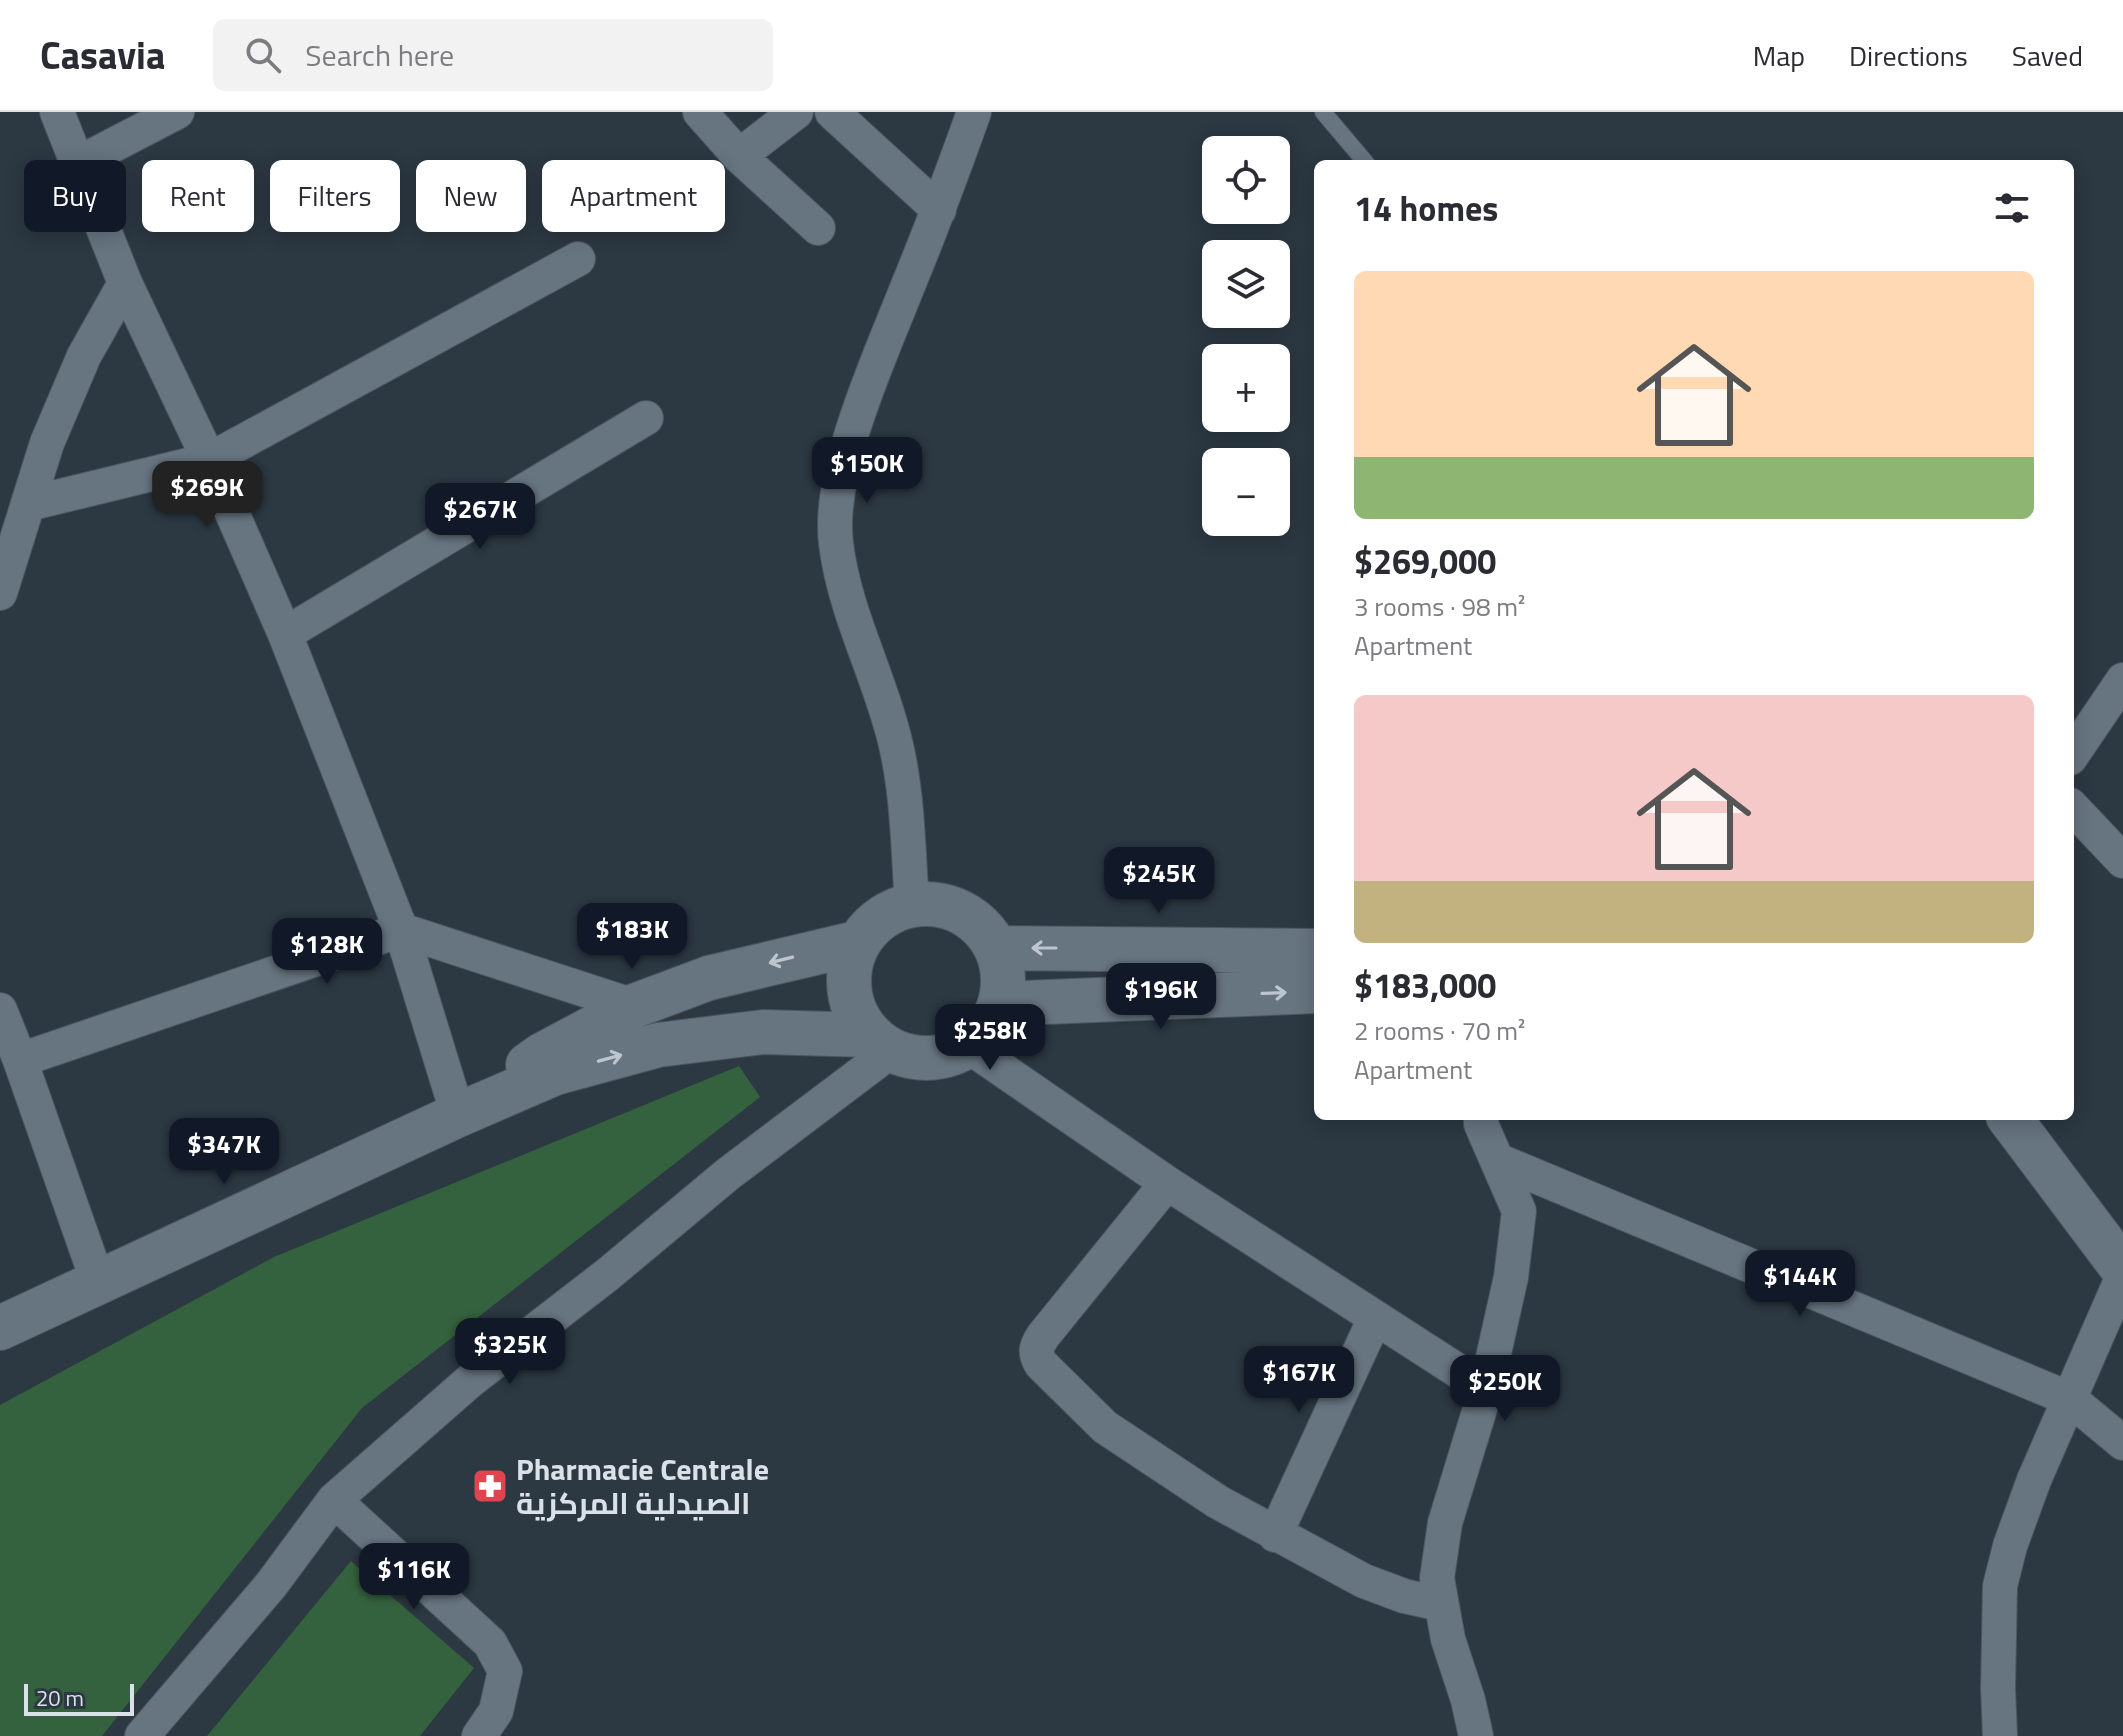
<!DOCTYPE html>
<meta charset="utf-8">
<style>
body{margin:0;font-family:"Titillium Web",Cairo,sans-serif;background:#f2f2f3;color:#2b2b33;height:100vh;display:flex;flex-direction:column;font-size:30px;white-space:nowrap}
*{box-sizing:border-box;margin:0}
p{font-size:26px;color:#7c7c81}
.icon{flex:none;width:44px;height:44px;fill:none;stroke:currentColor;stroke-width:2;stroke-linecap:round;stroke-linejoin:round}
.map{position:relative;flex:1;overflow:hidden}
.panel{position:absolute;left:1314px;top:48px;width:760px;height:960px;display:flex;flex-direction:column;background:#fff;border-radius:12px;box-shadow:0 4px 20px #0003}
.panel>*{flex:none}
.guide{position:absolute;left:24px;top:48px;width:760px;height:72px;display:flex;gap:16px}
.buttons{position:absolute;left:1202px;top:24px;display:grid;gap:16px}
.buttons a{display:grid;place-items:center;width:88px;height:88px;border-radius:12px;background:#fff;box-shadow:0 4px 20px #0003;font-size:40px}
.scale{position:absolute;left:24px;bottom:20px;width:110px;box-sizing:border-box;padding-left:8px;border:4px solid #dae1e8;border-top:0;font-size:22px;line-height:28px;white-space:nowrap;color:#dae1e8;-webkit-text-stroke:6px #2c3842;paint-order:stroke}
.price{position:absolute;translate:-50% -68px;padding:0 18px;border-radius:16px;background:#111827;color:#fff;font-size:26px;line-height:52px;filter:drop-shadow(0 2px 4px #0008)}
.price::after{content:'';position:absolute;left:50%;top:48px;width:24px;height:18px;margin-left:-12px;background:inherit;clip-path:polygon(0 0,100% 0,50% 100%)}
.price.active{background:#222;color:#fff}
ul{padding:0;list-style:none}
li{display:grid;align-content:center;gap:16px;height:424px;padding:0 40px}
li span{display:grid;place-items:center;height:248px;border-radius:12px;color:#555}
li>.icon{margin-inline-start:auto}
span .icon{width:144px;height:144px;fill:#fffc;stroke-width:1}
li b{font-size:34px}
h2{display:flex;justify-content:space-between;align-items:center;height:96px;padding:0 40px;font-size:34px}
.pill{padding:0 28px;border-radius:12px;background:#fff;box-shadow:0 4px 20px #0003;font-size:28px;line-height:72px}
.pill.active{background:#111827;color:#fff}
header{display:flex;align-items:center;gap:48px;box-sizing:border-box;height:112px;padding:0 40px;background:#fff;border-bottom:2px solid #e1e1e2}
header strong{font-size:38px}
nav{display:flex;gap:44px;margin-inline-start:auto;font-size:28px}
.search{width:560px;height:72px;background:#f2f2f3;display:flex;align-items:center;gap:20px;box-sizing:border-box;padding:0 28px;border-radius:12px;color:#7c7c81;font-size:30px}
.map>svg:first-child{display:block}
</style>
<header>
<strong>Casavia</strong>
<div class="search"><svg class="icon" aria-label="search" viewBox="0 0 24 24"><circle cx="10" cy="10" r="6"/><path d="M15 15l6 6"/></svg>Search here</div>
<nav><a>Map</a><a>Directions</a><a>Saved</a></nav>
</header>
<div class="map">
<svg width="2123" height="1624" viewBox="0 0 2123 1624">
<rect width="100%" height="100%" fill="#2c3842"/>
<path fill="#35623e" d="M739,954L760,985L362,1296L102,1624H0V1293L274,1145Z
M351,1449L474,1556L420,1624H207Z"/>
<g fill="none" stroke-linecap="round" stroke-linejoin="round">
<defs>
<path id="service" d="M1323,0L1367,52"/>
<path id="minor" d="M57,0L125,171L209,348L285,522L401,818L458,1003
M700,0L739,44L818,116
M832,0L939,98
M739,44L796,0
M77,52L177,0
M28,392L209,348L578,147
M0,481L47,331L84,244L125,171
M285,522L646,306
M2070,646L2123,568
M2070,693L2123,749
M912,792C908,738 908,681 895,629C879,562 844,500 836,431C827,358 880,245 907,176C931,118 953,59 974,0
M0,898L20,948L98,1170
M968,934L1167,1071L1486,1277
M20,948L401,818L634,894
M1497,1048L2070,1287L2123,1331
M1167,1071L1043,1224C1036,1235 1034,1240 1041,1252L1105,1315L1218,1390L1364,1469L1404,1484L1440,1492
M334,1388L490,1531L505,1559L496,1599L479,1624
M1275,1423L1375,1206
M142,1624L271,1473L334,1388L471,1268L607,1163L728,1062L891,939
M1476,1624L1468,1588L1448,1527L1437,1466L1445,1411L1486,1277L1511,1165L1519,1099L1481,1012V1004
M2000,1624L1998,1576L2000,1474L2010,1434L2034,1368L2123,1164"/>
<path id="secondary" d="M849 869a77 77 0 1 1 154 0a77 77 0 1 1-154 0Z
M997,836L1318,839
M1000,892L1318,879
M528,953L542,943L634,894L709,866L857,831
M2008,1004L2123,1157
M0,1216L458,1003L555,961L658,933L763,920L869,923"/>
</defs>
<use href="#service" stroke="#4b555e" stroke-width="18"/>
<use href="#minor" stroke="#4b555e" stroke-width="36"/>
<use href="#secondary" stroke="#4b555e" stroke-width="46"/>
<use href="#service" stroke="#677580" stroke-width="16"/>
<use href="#minor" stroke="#677580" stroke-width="34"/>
<use href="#secondary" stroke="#677580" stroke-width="44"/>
</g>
<defs><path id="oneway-shaft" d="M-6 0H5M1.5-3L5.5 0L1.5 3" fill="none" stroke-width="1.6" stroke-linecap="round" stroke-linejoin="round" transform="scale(2)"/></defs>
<g stroke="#bdc6ce">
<use href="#oneway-shaft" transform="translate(1044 836) rotate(-180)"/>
<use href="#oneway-shaft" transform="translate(781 848) rotate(166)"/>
<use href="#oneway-shaft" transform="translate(1274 881) rotate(-2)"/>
<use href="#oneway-shaft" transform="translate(610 946) rotate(-15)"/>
</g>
<defs>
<symbol id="pharmacy-square" viewBox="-11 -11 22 22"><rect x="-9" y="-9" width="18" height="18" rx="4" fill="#e0444e" stroke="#2c3842"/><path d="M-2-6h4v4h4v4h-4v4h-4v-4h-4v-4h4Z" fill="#fff"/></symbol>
</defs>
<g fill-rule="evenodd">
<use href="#pharmacy-square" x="470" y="1354" width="40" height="40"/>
</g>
<g text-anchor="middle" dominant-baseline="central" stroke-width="6" stroke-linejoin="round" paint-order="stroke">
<g font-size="30" font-weight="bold" fill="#dae1e8" stroke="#2c3842" text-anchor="start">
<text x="516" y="1357">Pharmacie Centrale<tspan x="516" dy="34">الصيدلية المركزية</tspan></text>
</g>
</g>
</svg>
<div class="buttons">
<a><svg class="icon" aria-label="locate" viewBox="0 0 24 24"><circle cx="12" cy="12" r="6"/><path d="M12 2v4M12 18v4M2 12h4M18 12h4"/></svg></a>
<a><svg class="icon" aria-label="layers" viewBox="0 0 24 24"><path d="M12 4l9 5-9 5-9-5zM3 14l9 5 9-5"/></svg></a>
<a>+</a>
<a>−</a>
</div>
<div class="scale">20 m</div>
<b class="price" style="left:867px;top:393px">$150K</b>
<b class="price active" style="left:207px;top:417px">$269K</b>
<b class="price" style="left:480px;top:439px">$267K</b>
<b class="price" style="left:1159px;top:803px">$245K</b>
<b class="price" style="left:632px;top:859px">$183K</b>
<b class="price" style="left:327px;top:874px">$128K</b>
<b class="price" style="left:1161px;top:919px">$196K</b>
<b class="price" style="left:990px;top:960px">$258K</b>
<b class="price" style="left:224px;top:1074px">$347K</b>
<b class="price" style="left:1800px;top:1206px">$144K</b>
<b class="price" style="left:510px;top:1274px">$325K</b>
<b class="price" style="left:1299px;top:1302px">$167K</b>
<b class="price" style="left:1505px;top:1311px">$250K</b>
<b class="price" style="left:414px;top:1499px">$116K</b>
<div class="guide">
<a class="pill active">Buy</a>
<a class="pill">Rent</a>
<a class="pill">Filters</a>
<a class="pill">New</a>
<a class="pill">Apartment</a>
</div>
<section class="panel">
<h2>14 homes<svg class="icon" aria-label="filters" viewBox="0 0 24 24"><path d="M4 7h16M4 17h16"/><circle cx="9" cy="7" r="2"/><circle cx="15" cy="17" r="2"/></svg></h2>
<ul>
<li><span style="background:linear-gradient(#ffd9b3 75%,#8fb573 0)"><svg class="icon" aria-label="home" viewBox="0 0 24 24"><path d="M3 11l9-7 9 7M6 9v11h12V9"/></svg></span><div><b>$269,000</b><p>3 rooms · 98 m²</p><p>Apartment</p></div></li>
<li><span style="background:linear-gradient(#f6c9c9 75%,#c2b280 0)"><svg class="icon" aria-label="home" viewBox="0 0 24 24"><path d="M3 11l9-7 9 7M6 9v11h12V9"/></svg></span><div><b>$183,000</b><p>2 rooms · 70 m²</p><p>Apartment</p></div></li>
</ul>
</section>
</div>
